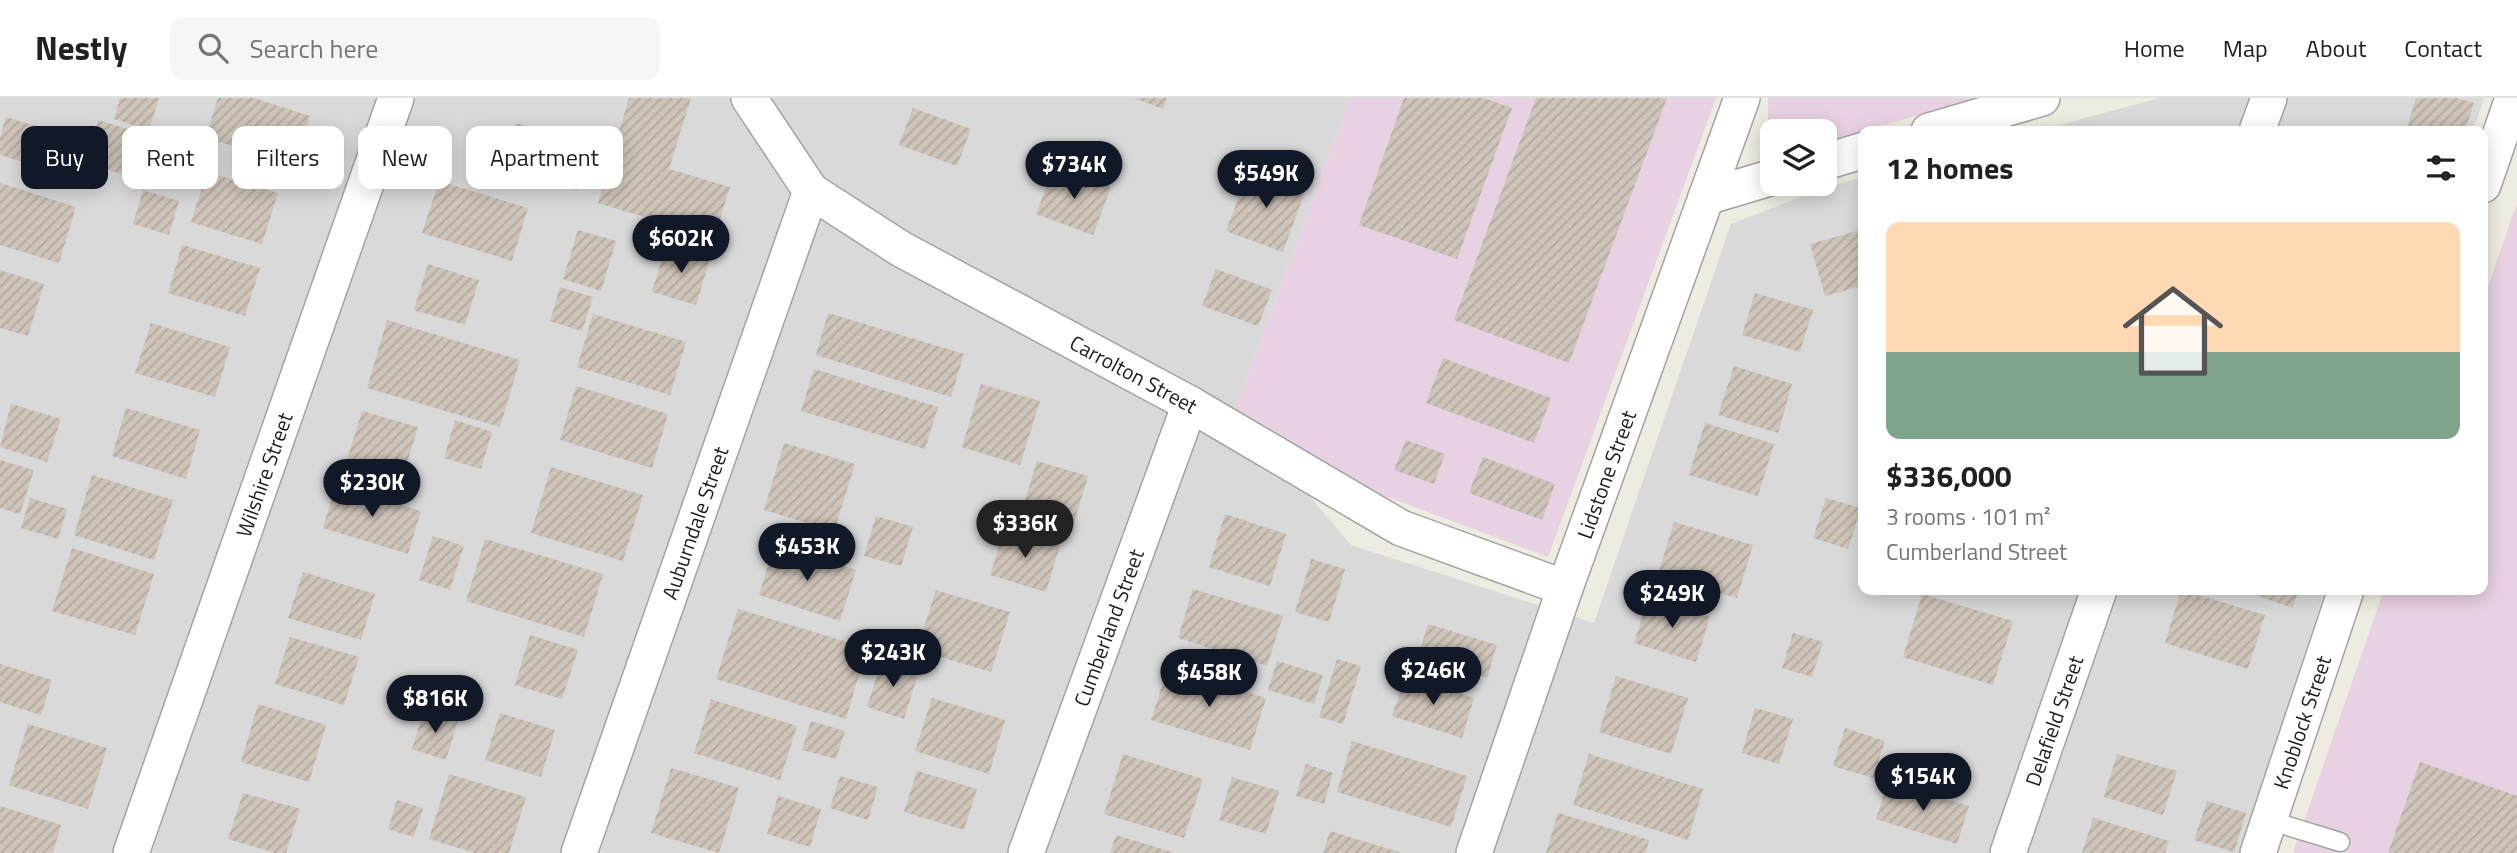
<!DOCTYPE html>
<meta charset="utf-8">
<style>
body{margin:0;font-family:"Titillium Web",sans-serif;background:#f6f6f6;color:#202124;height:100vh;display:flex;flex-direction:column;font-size:26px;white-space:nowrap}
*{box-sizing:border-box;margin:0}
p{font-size:23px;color:#757577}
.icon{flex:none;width:38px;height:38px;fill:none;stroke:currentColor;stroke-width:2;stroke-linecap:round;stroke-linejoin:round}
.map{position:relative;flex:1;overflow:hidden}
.drawer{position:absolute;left:1858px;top:28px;width:630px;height:469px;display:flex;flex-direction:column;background:#fff;border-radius:14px;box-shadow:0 4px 18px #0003}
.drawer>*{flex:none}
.hud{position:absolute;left:21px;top:28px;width:665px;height:63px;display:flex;gap:14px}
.tools{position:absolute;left:1760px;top:21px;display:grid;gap:14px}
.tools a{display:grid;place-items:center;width:77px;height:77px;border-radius:14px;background:#fff;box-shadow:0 4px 18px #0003;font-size:35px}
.price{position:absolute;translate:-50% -60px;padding:0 16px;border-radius:24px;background:#111827;color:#fff;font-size:23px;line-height:46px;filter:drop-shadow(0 2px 4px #0008)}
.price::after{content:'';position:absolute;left:50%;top:42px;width:21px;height:16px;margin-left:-10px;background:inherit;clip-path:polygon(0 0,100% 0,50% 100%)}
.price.on{background:#222;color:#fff}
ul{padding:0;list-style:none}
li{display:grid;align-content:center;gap:14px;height:371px;padding:0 28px}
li+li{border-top:2px solid #e0e0e0}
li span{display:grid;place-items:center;height:217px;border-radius:14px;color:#555}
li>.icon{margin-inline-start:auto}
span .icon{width:126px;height:126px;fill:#fffc;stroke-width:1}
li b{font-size:30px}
h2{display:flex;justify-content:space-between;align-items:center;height:84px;padding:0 28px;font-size:30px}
.pill{padding:0 24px;border-radius:14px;background:#fff;box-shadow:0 4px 18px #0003;font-size:24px;line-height:63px}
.pill.on{background:#111827;color:#fff}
header{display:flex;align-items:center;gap:42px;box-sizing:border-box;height:98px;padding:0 35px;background:#fff;border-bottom:2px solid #e0e0e0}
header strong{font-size:33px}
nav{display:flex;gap:38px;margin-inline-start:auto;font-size:24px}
.search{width:490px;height:63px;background:#f6f6f6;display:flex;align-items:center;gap:18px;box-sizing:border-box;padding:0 24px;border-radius:14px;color:#757577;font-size:26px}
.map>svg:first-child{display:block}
</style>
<header>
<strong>Nestly</strong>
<div class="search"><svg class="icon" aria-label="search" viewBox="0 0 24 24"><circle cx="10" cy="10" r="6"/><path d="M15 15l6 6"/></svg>Search here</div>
<nav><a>Home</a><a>Map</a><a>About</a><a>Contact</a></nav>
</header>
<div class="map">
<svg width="2517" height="755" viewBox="0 0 2517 755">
<defs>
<pattern id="building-hatch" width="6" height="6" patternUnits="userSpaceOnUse" patternTransform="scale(1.75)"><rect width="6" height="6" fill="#cec4b9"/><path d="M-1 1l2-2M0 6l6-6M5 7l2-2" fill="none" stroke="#b0a89e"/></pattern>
</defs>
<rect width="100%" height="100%" fill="#eeebe0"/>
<path fill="#dad9d9" d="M0,0H1350L1235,311L1351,447L1594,525L1731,126L1830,88L1864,79V492H2325L2240,755H0Z
M2160,0H2484L2473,33H2036Z"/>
<path fill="#e8d1e2" d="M1350,0H1716L1548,459L1377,395L1235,311Z
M1768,0H1981L1825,43V33H1773V39L1768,34Z
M2517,105V755H2293L2384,492H2483V203Z"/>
<path fill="url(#building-hatch)" d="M120,0H159L149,32L114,21Z
M218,0H253L310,18L295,67L206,40Z
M629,0H691L669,71L730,89L714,140L598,105Z
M1134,0H1167L1163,11Z
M1404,0H1484L1512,10L1457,161L1359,127Z
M1536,0H1667L1569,265L1454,222Z
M2416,0H2456L2474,5L2465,33H2406Z
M913,10L971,31L957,68L899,47Z
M6,19L76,40L65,77L0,57V39Z
M98,22L148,37L135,80L86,65Z
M516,25L591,48L577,93L502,70Z
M1054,69L1111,89L1093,137L1036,116Z
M1250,70L1306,91L1283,154L1226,133Z
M207,74L278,95L262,146L191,124Z
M439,83L528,110L512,163L422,135Z
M0,85L76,109L59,165L0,147Z
M143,92L179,103L169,137L133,126Z
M1864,131V187L1825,198L1810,146Z
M578,132L616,143L601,193L563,181Z
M182,147L260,170L245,218L168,195Z
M666,147L710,161L696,207L652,194Z
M428,166L479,182L465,227L414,212Z
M1216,171L1272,192L1258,228L1202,208Z
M0,172L44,186L28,238L0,230Z
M560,189L593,199L582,233L550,223Z
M1755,195L1813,212L1800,254L1742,237Z
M828,215L964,256L951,299L816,257Z
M593,216L686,244L670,297L577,269Z
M387,222L520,262L500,329L367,290Z
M151,225L230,249L215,299L135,275Z
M1443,260L1551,300L1534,345L1426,305Z
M1734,268L1792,286L1778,335L1718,317Z
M814,271L938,309L925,351L801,313Z
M981,286L1040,303L1020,367L962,349Z
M576,288L668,316L652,370L560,342Z
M11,306L61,321L47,364L0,349Z
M126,310L200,332L186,381L112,358Z
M362,313L418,329L402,382L346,365Z
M455,322L492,334L481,371L444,360Z
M1705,325L1774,346L1758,398L1689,377Z
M1406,342L1445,356L1434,386L1394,372Z
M784,345L855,366L834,433L764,412Z
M1483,359L1555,386L1542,422L1469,395Z
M0,362L34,372L20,416L0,410Z
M1037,363L1088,378L1073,428L1022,412Z
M551,369L643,397L623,463L531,435Z
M92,377L173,402L154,462L74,437Z
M336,387L421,413L408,456L323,430Z
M30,400L67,411L58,441L21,430Z
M1826,400L1861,410L1848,451L1813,440Z
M1225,416L1286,436L1270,488L1209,469Z
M876,418L913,429L901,468L864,458Z
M1674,424L1753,447L1737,500L1658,476Z
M1005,430L1060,447L1046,494L990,477Z
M433,438L464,448L450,492L419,482Z
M485,441L603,476L584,539L466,503Z
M774,447L856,472L840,523L759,497Z
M72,450L154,476L135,537L52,513Z
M1311,461L1345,471L1329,524L1295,514Z
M303,474L375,496L361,542L288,520Z
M1193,491L1283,518L1267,568L1178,540Z
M936,492L1010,514L991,574L917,552Z
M2181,492L2265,517L2248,571L2165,545Z
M2240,492H2299L2293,510Z
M1922,496L2013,523L1993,587L1903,559Z
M1648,501L1710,519L1696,564L1634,545Z
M738,511L867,550L846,621L716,581Z
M1428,526L1497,547L1487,580L1418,559Z
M1793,535L1823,544L1812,579L1782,570Z
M530,537L578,552L562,601L515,587Z
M290,539L359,559L344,607L275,586Z
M1337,561L1361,568L1343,626L1319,619Z
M882,562L919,573L904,621L867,609Z
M1277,563L1323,577L1314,606L1268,592Z
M0,566L52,582L41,617L0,604Z
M1168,569L1266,600L1250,652L1151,622Z
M1616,578L1688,600L1671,656L1599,634Z
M1405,579L1474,600L1462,640L1392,618Z
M932,600L1005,622L989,676L915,653Z
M711,601L797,628L780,682L694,655Z
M258,606L326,627L309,684L241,664Z
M1755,610L1793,621L1779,666L1742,655Z
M424,612L458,623L446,662L412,651Z
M500,615L555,632L541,679L485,662Z
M811,623L845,633L836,661L802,652Z
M28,626L107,650L88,711L9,687Z
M1845,630L1885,643L1873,680L1833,668Z
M1352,643L1467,678L1451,729L1337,694Z
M1123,656L1203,681L1184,740L1104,716Z
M1589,656L1703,691L1688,742L1573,707Z
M2117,656L2177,673L2163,717L2104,699Z
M2420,664L2517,698V755H2388Z
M1306,666L1333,675L1324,706L1296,698Z
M671,670L739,690L719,755L651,735Z
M917,673L977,691L964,732L904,714Z
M449,676L526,699L509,755H475L429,741Z
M840,678L878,689L868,722L830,710Z
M1232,679L1279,693L1266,736L1219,722Z
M1888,684L1969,708L1957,746L1876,721Z
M243,695L300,711L286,755H275L228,741Z
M778,698L821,711L810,749L767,736Z
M397,702L423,710L414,739L388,731Z
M2207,703L2246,715L2234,754L2194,742Z
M0,708L61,727L53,755H0Z
M1558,715L1649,742L1646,755H1546Z
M2093,720L2169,743L2165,755H2082Z
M1330,733L1399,754V755H1323Z
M1116,737L1172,754V755H1110Z"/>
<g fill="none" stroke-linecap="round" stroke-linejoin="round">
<defs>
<path id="lane" d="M2268,722L2340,744"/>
<g id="street">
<path id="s1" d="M749,0L811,93L901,151L1190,306L1401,430L1565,490"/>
<path d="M1929,33L2042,0"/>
<path d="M2257,33L2269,0"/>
<path d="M1825,64L1864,52"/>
<path d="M2483,87L2513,0"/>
<path d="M1706,99L1773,79"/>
<path id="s2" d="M131,755L396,0"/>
<path id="s3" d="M579,755L811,93"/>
<path id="s4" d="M1026,755L1190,306"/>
<path id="s5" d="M1474,755L1565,490L1742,0"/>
<path id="s6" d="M2008,755L2099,492"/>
<path id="s7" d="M2258,755L2346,492"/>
</g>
</defs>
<use href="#lane" stroke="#a3a3a3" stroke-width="21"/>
<use href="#street" stroke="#a3a3a3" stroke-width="38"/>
<use href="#lane" stroke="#fff" stroke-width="18"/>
<use href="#street" stroke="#fff" stroke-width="35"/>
</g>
<g text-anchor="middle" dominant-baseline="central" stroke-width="6" stroke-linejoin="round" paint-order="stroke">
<g font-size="21" fill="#1c1c1c" stroke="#fff">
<text stroke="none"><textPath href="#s1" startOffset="483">Carrolton Street</textPath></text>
<text stroke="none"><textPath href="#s5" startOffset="401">Lidstone Street</textPath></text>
<text stroke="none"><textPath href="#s2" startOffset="401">Wilshire Street</textPath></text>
<text stroke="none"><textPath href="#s3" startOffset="350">Auburndale Street</textPath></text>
<text stroke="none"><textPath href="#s4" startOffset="240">Cumberland Street</textPath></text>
<text stroke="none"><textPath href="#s6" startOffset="140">Delafield Street</textPath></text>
<text stroke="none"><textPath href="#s7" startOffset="138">Knoblock Street</textPath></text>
</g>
</g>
</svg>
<div class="tools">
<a><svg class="icon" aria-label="layers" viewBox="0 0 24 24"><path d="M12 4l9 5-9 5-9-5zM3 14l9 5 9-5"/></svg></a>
</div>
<b class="price" style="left:1074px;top:103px">$734K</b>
<b class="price" style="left:1266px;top:112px">$549K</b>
<b class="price" style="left:681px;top:177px">$602K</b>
<b class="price" style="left:372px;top:421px">$230K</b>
<b class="price on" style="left:1025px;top:462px">$336K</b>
<b class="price" style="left:807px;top:485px">$453K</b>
<b class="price" style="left:1672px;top:532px">$249K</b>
<b class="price" style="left:893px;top:591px">$243K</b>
<b class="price" style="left:1433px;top:609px">$246K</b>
<b class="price" style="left:1209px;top:611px">$458K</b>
<b class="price" style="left:435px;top:637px">$816K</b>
<b class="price" style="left:1923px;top:715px">$154K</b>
<div class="hud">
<a class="pill on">Buy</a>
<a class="pill">Rent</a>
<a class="pill">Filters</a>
<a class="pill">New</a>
<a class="pill">Apartment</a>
</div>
<section class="drawer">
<h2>12 homes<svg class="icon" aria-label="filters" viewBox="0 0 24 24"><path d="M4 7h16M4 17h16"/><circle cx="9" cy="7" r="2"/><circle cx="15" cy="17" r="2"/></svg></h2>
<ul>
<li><span style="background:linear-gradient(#ffd9b3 60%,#7fa58c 0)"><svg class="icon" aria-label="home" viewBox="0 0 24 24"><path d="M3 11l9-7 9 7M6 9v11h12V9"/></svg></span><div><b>$336,000</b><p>3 rooms · 101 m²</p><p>Cumberland Street</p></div></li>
</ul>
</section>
</div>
